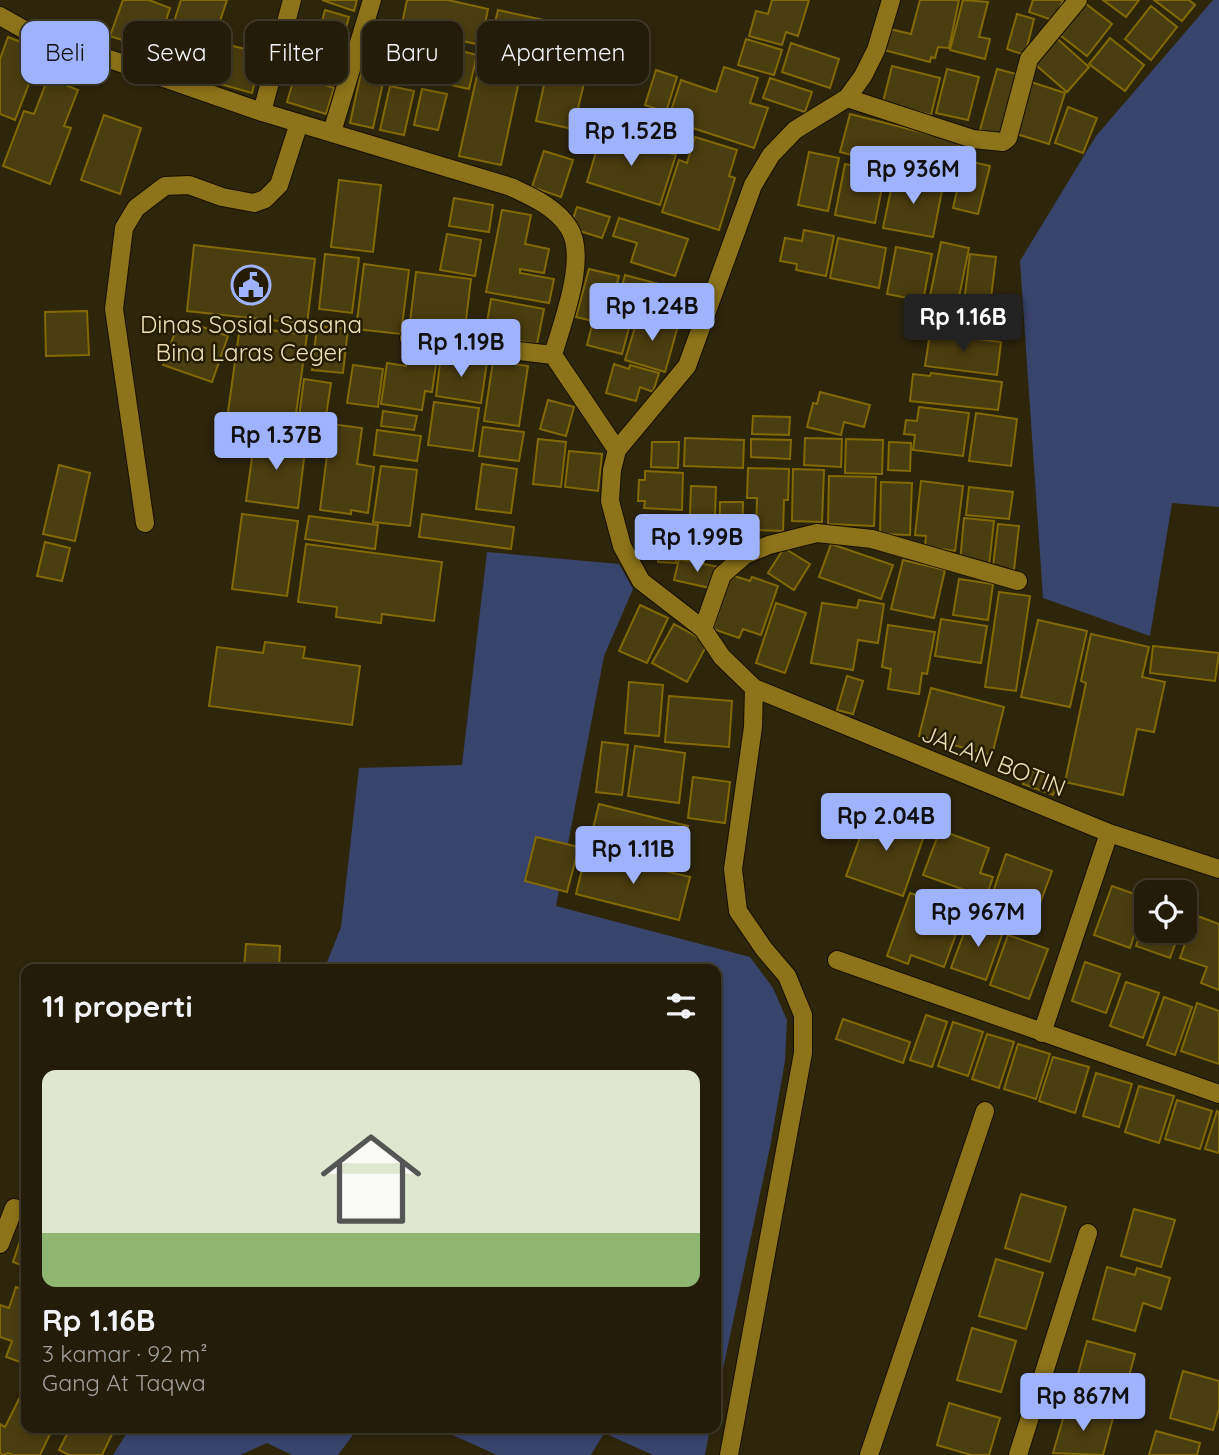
<!DOCTYPE html>
<html lang="id">
<meta charset="utf-8">
<style>
body{margin:0;font-family:Quicksand,sans-serif;background:#2a2512;color:#f1f3f6;height:100vh;display:flex;flex-direction:column;font-size:26px;white-space:nowrap}
*{box-sizing:border-box;margin:0}
p{font-size:23px;color:#a2a19c}
.icon{flex:none;width:38px;height:38px;fill:none;stroke:currentColor;stroke-width:2;stroke-linecap:round;stroke-linejoin:round}
.map{position:relative;flex:1;overflow:hidden}
.side{position:absolute;left:21px;top:964px;width:700px;height:469px;display:flex;flex-direction:column;background:#221c08;border-radius:14px;box-shadow:0 4px 10px #0003,0 0 0 2px #3f3a29}
.side>*{flex:none}
.guide{position:absolute;left:21px;top:21px;width:700px;height:63px;display:flex;gap:14px}
.controls{position:absolute;left:1134px;top:880px;display:grid;gap:14px}
.controls a{display:grid;place-items:center;width:63px;height:63px;border-radius:14px;background:#221c08;box-shadow:0 4px 10px #0003,0 0 0 2px #3f3a29;font-size:35px}
.price{position:absolute;translate:-50% -60px;padding:0 16px;border-radius:7px;background:#9fb3fd;color:#111;font-size:23px;line-height:46px;filter:drop-shadow(0 2px 4px #0008)}
.price::after{content:'';position:absolute;left:50%;top:42px;width:21px;height:16px;margin-left:-10px;background:inherit;clip-path:polygon(0 0,100% 0,50% 100%)}
.price.selected{background:#222;color:#fff}
ul{padding:0;list-style:none}
li{display:grid;align-content:center;gap:14px;height:371px;padding:0 21px}
li span{display:grid;place-items:center;height:217px;border-radius:14px;color:#555}
li>.icon{margin-inline-start:auto}
span .icon{width:126px;height:126px;fill:#fffc;stroke-width:1}
li b{font-size:30px}
h2{display:flex;justify-content:space-between;align-items:center;height:84px;padding:0 21px;font-size:30px}
.pill{padding:0 24px;border-radius:14px;background:#221c08;box-shadow:0 4px 10px #0003,0 0 0 2px #3f3a29;font-size:24px;line-height:63px}
.pill.selected{background:#9fb3fd;color:#111}
.map>svg:first-child{display:block}
</style>
<div class="map">
<svg width="1219" height="1455" viewBox="0 0 1219 1455">
<rect width="100%" height="100%" fill="#2e260b"/>
<path fill="#39446d" d="M1213,0H1219V507L1172,503L1150,636L1043,598L1020,261L1096,136Z
M487,552L619,564L633,589L604,656L556,906L750,957L773,988L787,1020L785,1061L770,1147L716,1402V970H324L341,927L359,768L462,765Z
M130,1428H358L338,1455H292L267,1443L240,1455H113Z
M437,1428H710L705,1455H653L604,1433L591,1455H497Z"/>
<path fill="#4a3d0f" stroke="#826905" stroke-width="2" d="M123,0H149L170,8L156,51L110,36Z
M181,0H227L208,57L167,43Z
M322,0H357L354,11Z
M407,0H448L488,9L481,45L448,38L445,52L426,48L429,34L401,28Z
M772,0H809L798,36L786,32L782,45L749,36L756,11L768,14Z
M920,0H959L949,48L938,47L935,58L931,57L930,62L884,50L890,29L911,34Z
M963,0L988,2L979,37L990,39L985,59L950,50Z
M1033,0H1063L1055,21L1029,12Z
M1081,0L1112,24L1087,56L1056,32Z
M1103,0H1139L1126,17Z
M1154,0H1189L1195,5L1182,21Z
M1151,6L1177,27L1151,60L1125,39Z
M325,10L349,17L343,39L319,32Z
M498,10L544,20L535,62L488,52Z
M1017,14L1034,19L1025,55L1007,49Z
M1053,35L1089,67L1067,92L1030,60Z
M8,37L42,50L15,120L0,114V59Z
M1110,38L1144,65L1125,91L1089,64Z
M746,39L782,50L774,75L738,65Z
M309,40L339,49L330,77L300,69Z
M373,40L425,51L419,77L367,66Z
M216,42L262,53L252,93L206,80Z
M791,43L839,59L830,88L782,72Z
M450,48L477,55L469,89L442,83Z
M482,53L523,62L501,165L459,156Z
M892,66L940,78L931,115L883,102Z
M548,67L586,75L573,129L536,121Z
M724,67L758,78L750,103L768,108L754,148L668,120L681,80L716,92Z
M362,68L385,74L373,128L350,123Z
M947,69L979,77L968,120L936,113Z
M997,69L1024,76L1006,137L980,130Z
M656,70L677,77L666,112L645,105Z
M295,75L334,88L326,114L287,102Z
M48,78L78,90L64,126L71,128L50,184L3,166L24,111L34,114Z
M770,78L812,92L805,112L763,98Z
M1028,81L1065,93L1049,144L1013,133Z
M390,86L414,91L404,135L380,130Z
M422,89L447,94L438,130L414,125Z
M1068,107L1097,118L1083,153L1055,143Z
M850,114L960,142L950,180L840,152Z
M104,115L141,128L120,194L81,180Z
M602,132L676,155L660,205L587,182Z
M695,137L737,150L729,176L735,178L719,230L662,212L679,160L687,163Z
M544,151L573,160L561,197L532,187Z
M809,152L839,158L828,211L798,205Z
M964,160L990,166L978,214L953,208Z
M845,164L885,172L875,223L835,215Z
M894,175L943,185L933,237L883,228Z
M339,180L381,185L373,252L331,247Z
M454,198L493,205L489,232L449,226Z
M577,207L610,217L602,238L570,228Z
M502,210L531,215L525,244L549,249L544,273L520,269V273L554,279L549,303L486,292Z
M619,218L688,239L675,276L631,262L637,243L613,236Z
M804,230L834,236L826,276L796,270L797,264L780,261L785,238L802,241Z
M447,234L481,240L475,276L440,270Z
M838,238L886,248L879,288L830,278Z
M941,242L969,248L958,302L930,296Z
M194,245L315,259L307,324L187,311Z
M896,247L932,254L923,301L887,294Z
M325,254L359,258L352,313L319,309Z
M970,254L996,257L990,306L964,302Z
M364,264L409,270L401,334L356,329Z
M589,269L619,276L611,307L633,313L622,354L587,345L593,321L576,317Z
M416,272L471,279L465,328L410,322Z
M625,275L666,286L660,308L619,297Z
M491,299L544,309L537,344L485,334Z
M87,311L89,355L46,356L45,312Z
M639,314L678,326L665,372L625,360Z
M180,319L228,336L212,382L163,365Z
M240,326L307,335L294,428L227,419Z
M317,326L348,329L343,373L312,370Z
M930,333L1001,342L997,375L925,366Z
M409,347L438,351L432,392L425,391L422,410L381,404L387,363L406,366Z
M441,355L487,362L481,403L436,396Z
M493,361L528,366L519,426L484,421Z
M614,364L629,369L630,365L659,373L653,392L640,387L636,401L606,393Z
M353,365L383,369L378,407L347,403Z
M931,373L1002,382L998,410L910,401L913,374L930,376Z
M304,379L331,383L324,429L298,425Z
M820,392L870,405L864,427L844,422L841,435L807,427L813,403L817,404Z
M548,400L574,407L566,436L540,429Z
M434,402L479,408L473,451L428,445Z
M919,407L969,413L963,456L913,450L915,435L904,434L906,420L917,421Z
M383,411L417,416L414,430L381,426Z
M976,413L1017,419L1011,466L969,461Z
M753,416L790,417L789,435L752,434Z
M331,424L362,428L357,464L374,467L368,513L351,510V514L320,510Z
M483,427L524,432L519,461L479,456Z
M377,430L421,436L417,461L374,455Z
M255,436L306,442L298,508L246,501Z
M685,438L744,440L743,468L684,466Z
M805,438L842,439L841,467L804,465Z
M538,439L566,442L561,487L533,484Z
M751,439L791,440L790,459L751,457Z
M846,439L883,440L882,474L845,473Z
M652,442H679L678,468L651,467Z
M889,442L911,443L910,471L888,470Z
M569,451L602,454L598,491L565,487Z
M482,464L517,469L511,513L476,509Z
M59,465L90,473L75,541L43,534Z
M381,466L417,470L410,526L373,522Z
M748,468L789,469L788,500H784L783,531L756,530L757,498H747Z
M793,469L824,470L822,522L792,521Z
M645,471L683,473L682,510L644,508L645,501H638L639,480H645Z
M829,476L876,477L874,526L828,524Z
M921,481L963,486L955,551L925,547L926,536L915,535Z
M881,482L912,483L910,535L880,534Z
M691,486L716,487L714,544L689,543Z
M969,487L1013,492L1009,519L966,515Z
M720,502H743L742,544H719Z
M242,514L298,521L287,596L232,589Z
M422,514L514,527L511,549L419,537Z
M309,516L378,525L375,549L305,539Z
M642,516L684,517L683,536L642,535Z
M964,518L994,521L989,566L960,563Z
M998,524L1019,526L1014,570L993,567Z
M658,538L676,539V563L658,562Z
M45,542L70,548L62,581L37,576Z
M306,544L442,562L434,621L382,614L381,623L336,617L337,607L298,602Z
M831,544L893,565L881,599L819,577Z
M784,548L810,564L794,590L768,573Z
M679,559L719,567L714,589L674,580Z
M903,560L945,570L934,618L891,609Z
M731,575L750,581L752,577L778,586L761,635L743,629L739,638L713,629Z
M959,579L993,584L988,620L953,615Z
M999,592L1030,596L1016,691L985,687Z
M859,600L884,604L878,643L858,640L853,670L811,663L822,603L857,608Z
M776,603L806,613L785,673L756,663Z
M640,605L668,618L647,663L619,651Z
M941,619L987,626L981,663L935,656Z
M1038,620L1087,631L1070,707L1021,697Z
M674,624L708,643L687,682L652,663Z
M888,625L935,632L927,674L922,673L919,694L888,689L891,669L882,667Z
M1091,634L1149,647L1142,677L1165,682L1154,732L1137,729L1123,795L1065,782L1086,683L1081,681Z
M265,642L305,647L303,658L360,666L352,725L209,706L217,647L263,653Z
M1153,646L1219,653L1215,681L1150,673Z
M847,676L863,681L853,714L837,710Z
M629,682L663,685L659,736L625,733Z
M931,688L1004,707L992,755L919,736Z
M669,696L732,701L729,747L665,742Z
M602,742L628,745L622,795L596,792Z
M635,746L685,753L679,803L628,796Z
M1028,769L1058,781L1053,795L1023,784Z
M693,777L730,782L725,823L688,818Z
M599,804L688,826L676,871L588,849Z
M870,810L926,830L903,896L846,876Z
M940,830L989,848L980,873L993,877L987,895L974,890L973,893L923,875Z
M536,837L579,847L567,892L525,881Z
M586,852L690,877L679,920L576,894Z
M1006,854L1052,871L1036,914L991,898Z
M1112,886L1146,898L1130,948L1094,935Z
M910,893L931,900L927,911L960,923L944,967L911,955L908,964L887,956Z
M1195,915L1219,924V990L1201,983L1207,967L1180,958Z
M970,917L1004,929L986,980L951,968Z
M1146,917V931H1180L1170,958L1136,946Z
M1008,935L1048,949L1029,999L990,985Z
M246,944L280,946L279,970L244,968Z
M1085,962L1120,974L1106,1013L1072,1001Z
M1126,982L1159,993L1143,1038L1110,1026Z
M1164,997L1192,1007L1175,1055L1147,1045Z
M1197,1003L1219,1011V1064L1181,1051Z
M926,1015L947,1022L932,1067L910,1060Z
M843,1019L910,1042L903,1063L836,1039Z
M953,1022L983,1032L968,1076L938,1066Z
M987,1034L1014,1042L999,1088L972,1079Z
M1018,1044L1050,1054L1036,1099L1004,1089Z
M1053,1057L1089,1067L1075,1113L1039,1101Z
M1096,1073L1132,1084L1119,1127L1083,1116Z
M1139,1086L1174,1096L1159,1143L1125,1132Z
M1177,1100L1212,1111L1200,1149L1165,1139Z
M1217,1111L1219,1112V1153L1205,1149Z
M1021,1194L1066,1207L1050,1262L1005,1248Z
M1134,1209L1175,1220L1161,1267L1121,1256Z
M26,1223V1267L13,1262Z
M996,1259L1043,1273L1026,1329L979,1316Z
M1107,1267L1135,1275L1137,1268L1170,1278L1161,1309L1143,1303L1135,1331L1093,1319Z
M16,1287L26,1290V1364L6,1357L12,1341L0,1337V1305L9,1308Z
M972,1328L1016,1341L1001,1392L957,1380Z
M1087,1341L1135,1354L1122,1402L1074,1389Z
M1183,1371L1219,1381V1409L1213,1430L1170,1418Z
M23,1391L26,1392V1428H53L40,1455H13L8,1453L3,1455L0,1453V1424L5,1427Z
M949,1403L1000,1418L989,1455H971L937,1445Z
M1067,1405L1113,1418L1103,1455L1053,1453Z
M70,1428H115L102,1455H69L59,1450Z
M1156,1431L1200,1443L1197,1455H1149Z"/>
<g fill="none" stroke-linecap="round" stroke-linejoin="round">
<defs>
<path id="street" d="M0,16L23,29L262,112L511,187C532,197 556,207 569,228C588,258 562,323 553,355L617,450
M847,98L973,139L1003,142L1008,138L1029,59L1078,0
M262,112L292,0
M332,132L372,0
M409,338L553,355
M145,523L114,309L124,228L136,208L165,186L189,185L222,197L254,203L265,199L279,185L299,123
M703,629L722,575L745,555L769,545L817,533L872,539L1018,581
M754,688L1109,833L1219,869
M837,960L1219,1094
M1042,1033L1109,833
M0,1244L14,1208
M729,1455L803,1053V1015L787,976L764,949L738,911L733,869L753,727L754,688L722,657L703,629L641,581L622,546L610,501L612,470L617,450L687,366L753,185L771,155L795,130L847,98L863,76L876,50L891,0
M869,1455L985,1111
M1018,1455L1088,1233"/>
</defs>
<use href="#street" stroke="#160e00" stroke-width="20"/>
<use href="#street" stroke="#8d7319" stroke-width="18"/>
</g>
<defs>
<symbol id="civic-ring" viewBox="-11 -11 22 22"><circle r="9.5" fill="#241c03" stroke="#9fb3fd" stroke-width="1.5"/><path d="M-.6-6.5H3V-4.5H.6V-3L4-1V1h2V6H-6V1h2V-1L-.6-3ZM-1.2 2.5V6h2.4V2.5Z" fill="#9fb3fd"/></symbol>
</defs>
<g fill-rule="evenodd">
<use href="#civic-ring" x="229" y="263" width="44" height="44"/>
</g>
<g text-anchor="middle" dominant-baseline="central" stroke-width="5" stroke-linejoin="round" paint-order="stroke">
<g font-size="24" fill="#ede0b8" stroke="#241c03">
<text x="251" y="324">Dinas Sosial Sasana<tspan x="251" dy="28">Bina Laras Ceger</tspan></text>
</g>
<g font-size="24" fill="#ede0b8" stroke="#241c03">
<text transform="translate(994 760) rotate(22)">JALAN BOTIN</text>
</g>
</g>
</svg>
<div class="controls">
<a><svg class="icon" aria-label="locate" viewBox="0 0 24 24"><circle cx="12" cy="12" r="6"/><path d="M12 2v4M12 18v4M2 12h4M18 12h4"/></svg></a>
</div>
<b class="price" style="left:631px;top:168px">Rp 1.52B</b>
<b class="price" style="left:913px;top:206px">Rp 936M</b>
<b class="price" style="left:652px;top:343px">Rp 1.24B</b>
<b class="price selected" style="left:963px;top:354px">Rp 1.16B</b>
<b class="price" style="left:461px;top:379px">Rp 1.19B</b>
<b class="price" style="left:276px;top:472px">Rp 1.37B</b>
<b class="price" style="left:697px;top:574px">Rp 1.99B</b>
<b class="price" style="left:886px;top:853px">Rp 2.04B</b>
<b class="price" style="left:633px;top:886px">Rp 1.11B</b>
<b class="price" style="left:978px;top:949px">Rp 967M</b>
<b class="price" style="left:1083px;top:1433px">Rp 867M</b>
<div class="guide">
<a class="pill selected">Beli</a>
<a class="pill">Sewa</a>
<a class="pill">Filter</a>
<a class="pill">Baru</a>
<a class="pill">Apartemen</a>
</div>
<section class="side">
<h2>11 properti<svg class="icon" aria-label="filters" viewBox="0 0 24 24"><path d="M4 7h16M4 17h16"/><circle cx="9" cy="7" r="2"/><circle cx="15" cy="17" r="2"/></svg></h2>
<ul>
<li><span style="background:linear-gradient(#dfe7d0 75%,#8fb573 0)"><svg class="icon" aria-label="home" viewBox="0 0 24 24"><path d="M3 11l9-7 9 7M6 9v11h12V9"/></svg></span><div><b>Rp 1.16B</b><p>3 kamar · 92 m²</p><p>Gang At Taqwa</p></div></li>
</ul>
</section>
</div>
